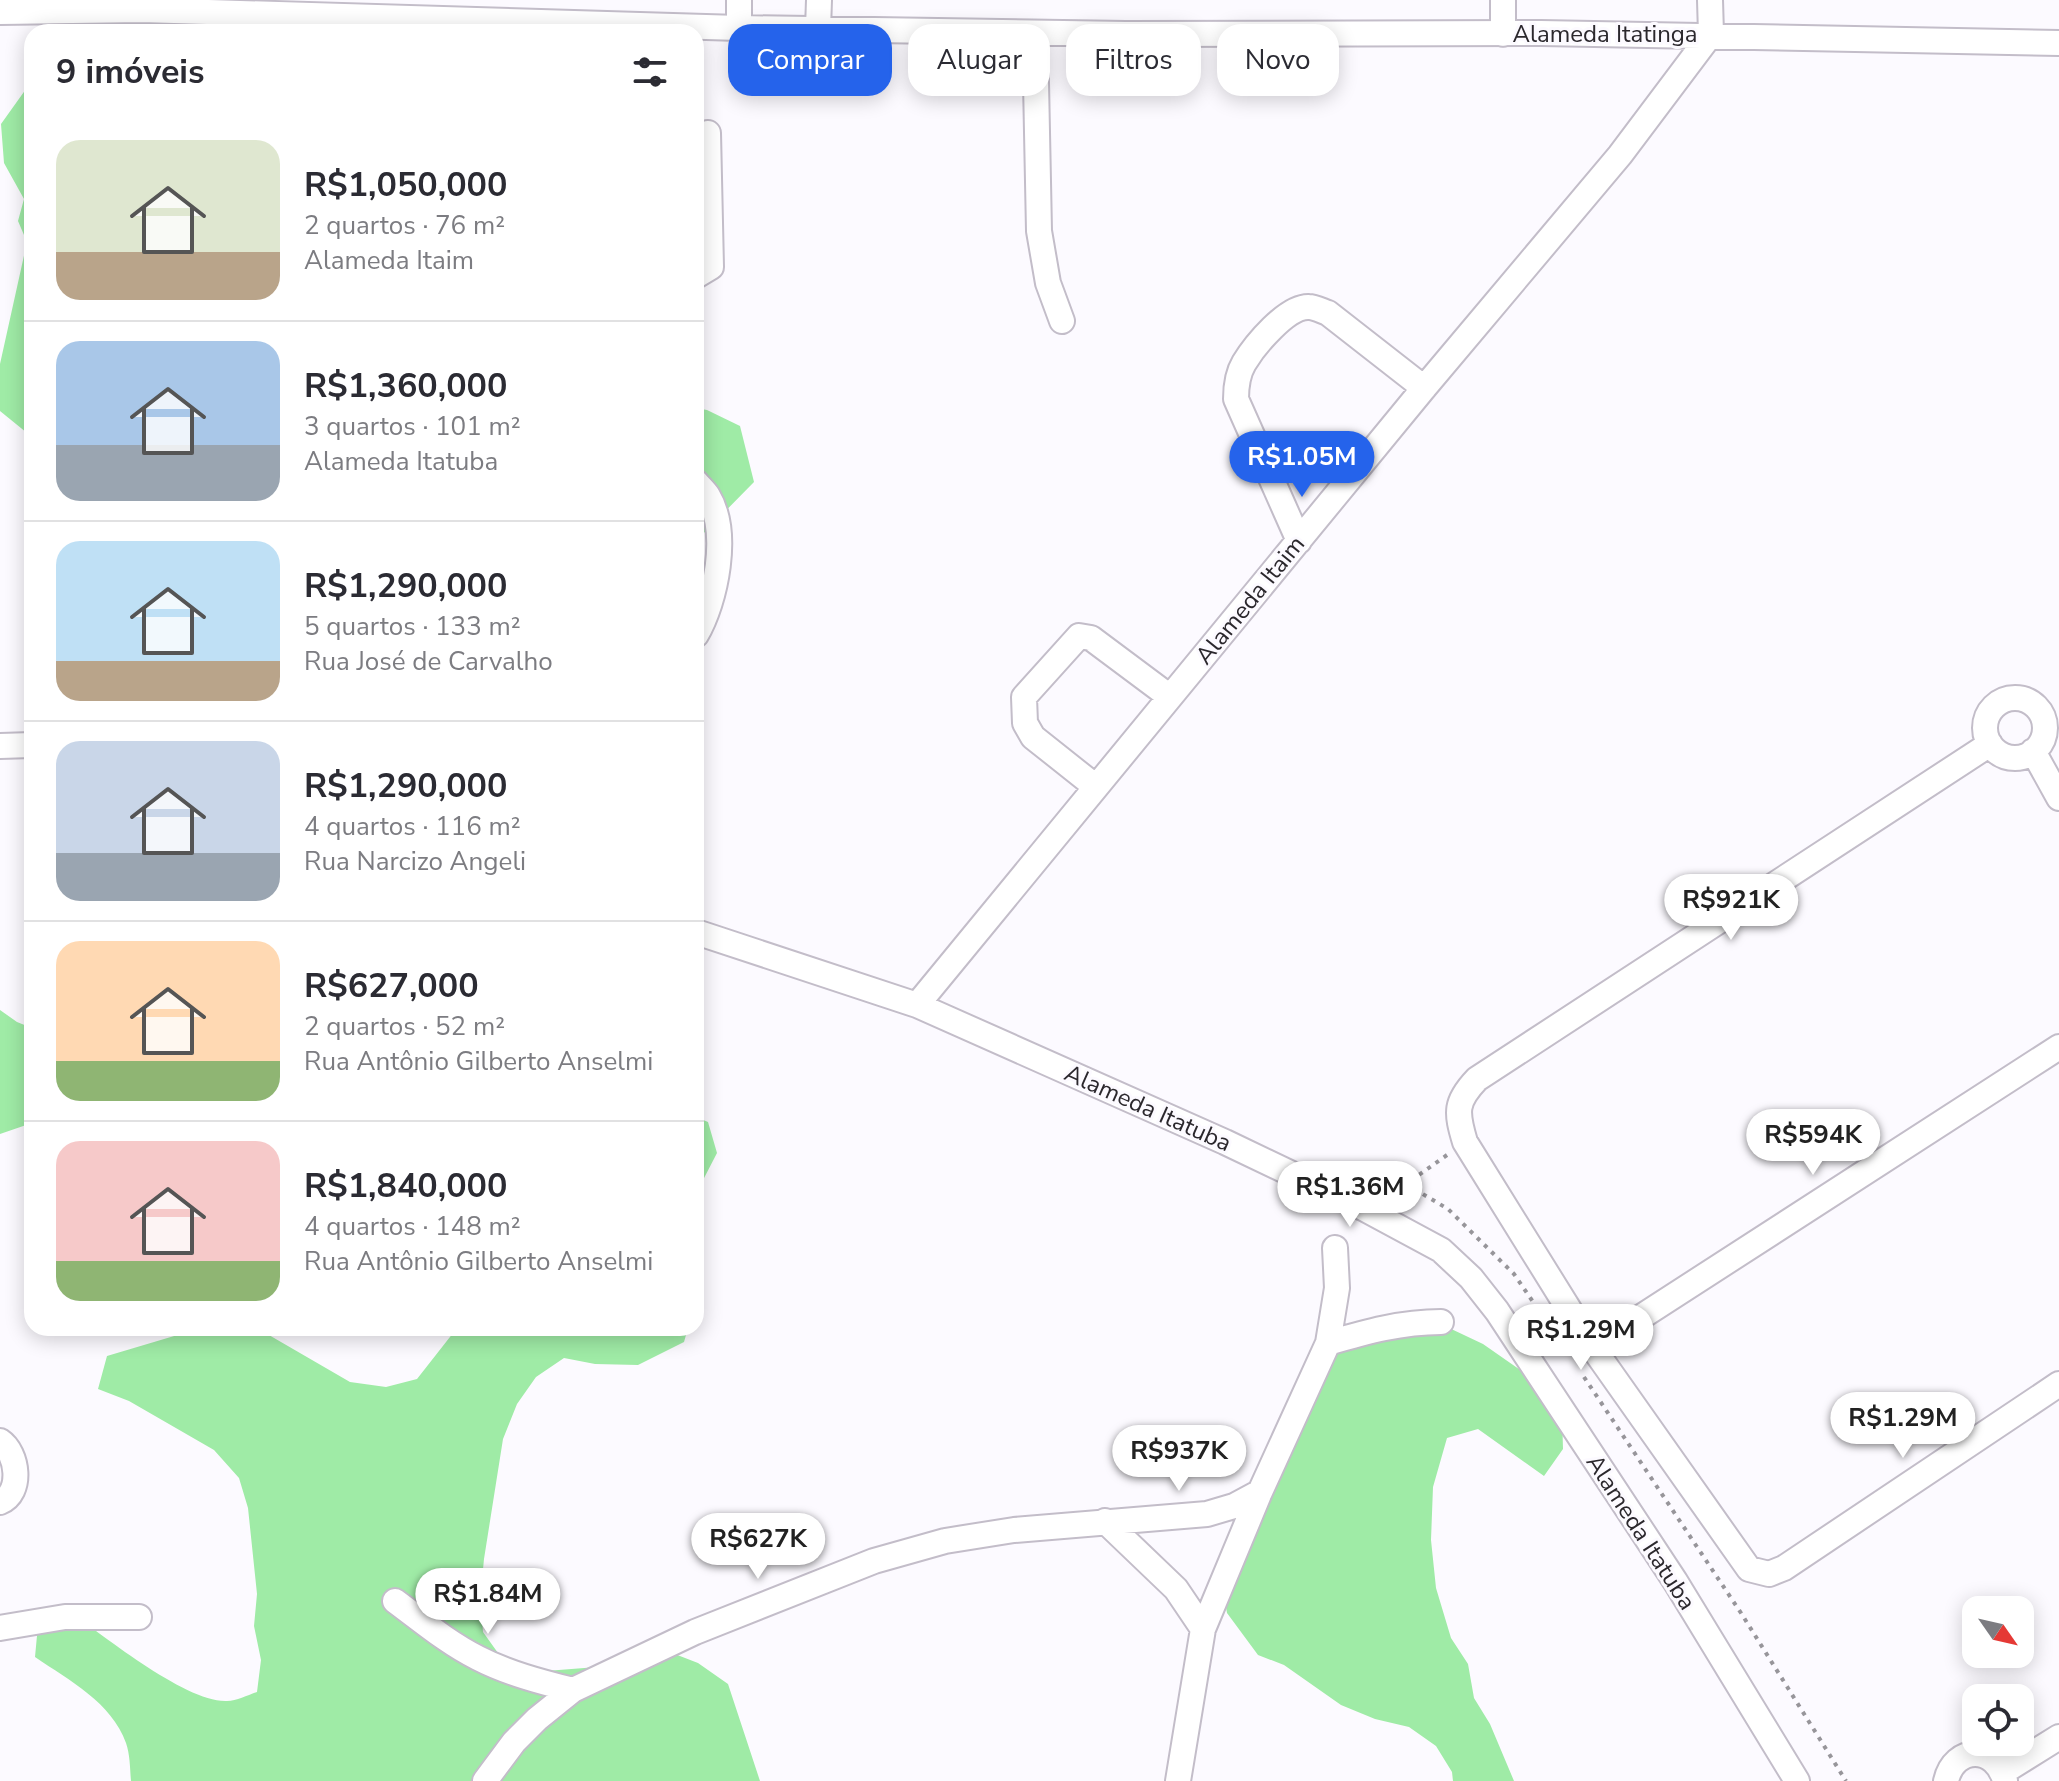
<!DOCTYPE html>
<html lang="pt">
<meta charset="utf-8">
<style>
body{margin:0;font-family:"Nunito Sans",sans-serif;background:#f2f2f3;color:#2b2b33;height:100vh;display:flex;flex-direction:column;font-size:30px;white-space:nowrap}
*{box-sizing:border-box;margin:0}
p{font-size:26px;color:#7c7c81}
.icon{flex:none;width:44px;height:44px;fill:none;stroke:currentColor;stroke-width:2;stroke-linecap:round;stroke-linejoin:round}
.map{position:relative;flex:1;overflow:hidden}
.drawer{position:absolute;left:24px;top:24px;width:680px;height:1312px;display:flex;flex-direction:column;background:#fff;border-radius:24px;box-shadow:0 4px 20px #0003}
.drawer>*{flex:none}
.banner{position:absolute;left:728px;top:24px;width:760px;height:72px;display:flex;gap:16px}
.needle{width:52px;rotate:124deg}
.fabs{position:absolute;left:1962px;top:1596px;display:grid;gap:16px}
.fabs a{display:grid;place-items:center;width:72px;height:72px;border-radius:16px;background:#fff;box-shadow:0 4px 20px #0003;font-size:40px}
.price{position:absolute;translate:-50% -68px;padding:0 18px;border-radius:28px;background:#fff;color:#222;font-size:26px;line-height:52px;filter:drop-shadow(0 2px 4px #0008)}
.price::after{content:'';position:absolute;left:50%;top:48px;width:24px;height:18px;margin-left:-12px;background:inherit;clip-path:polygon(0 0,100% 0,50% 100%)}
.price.on{background:#2563eb;color:#fff}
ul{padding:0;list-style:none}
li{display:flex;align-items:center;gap:24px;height:200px;padding:0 32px}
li+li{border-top:2px solid #e1e1e2}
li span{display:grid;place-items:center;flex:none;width:224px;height:160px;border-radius:24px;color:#555}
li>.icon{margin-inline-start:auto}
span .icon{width:96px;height:96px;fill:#fffc;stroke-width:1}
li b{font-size:34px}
h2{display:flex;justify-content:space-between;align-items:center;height:96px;padding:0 32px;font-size:34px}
.chip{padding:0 28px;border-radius:24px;background:#fff;box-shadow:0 4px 20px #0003;font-size:28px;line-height:72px}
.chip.on{background:#2563eb;color:#fff}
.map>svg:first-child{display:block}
</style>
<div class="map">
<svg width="2059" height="1781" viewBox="0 0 2059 1781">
<rect width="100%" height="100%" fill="#fcfaff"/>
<path fill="#9feba6" d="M32,84V437L0,411V364L27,242L18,221L24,199L4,163L1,124L26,89Z
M696,408L707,410L740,426L754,482L696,541Z
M0,1010L17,1022L32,1028V1123L0,1134Z
M696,1117L708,1122L717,1153L702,1182L696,1185Z
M1428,1318L1483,1344L1543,1386L1562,1414L1563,1449L1544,1476L1478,1429L1447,1438L1433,1487L1431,1540L1436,1588L1451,1638L1468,1664L1474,1698L1490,1724L1514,1781H1453L1452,1772L1436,1746L1409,1727L1375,1719L1341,1705L1284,1665L1258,1655L1227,1613L1221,1580L1280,1425L1343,1344Z
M201,1328H253L262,1331L350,1382L386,1387L417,1379L457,1328H688L684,1342L638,1365L595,1364L564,1358L536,1377L517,1404L503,1439L484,1559L480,1600L483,1632L503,1660L533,1672L597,1667L667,1651L698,1663L728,1684L760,1781H131C130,1769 130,1754 126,1743C111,1702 70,1681 35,1657L38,1625L65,1608C100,1633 186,1703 227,1701C237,1701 248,1695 257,1692L261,1660L254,1626L257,1594L248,1508L239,1478L214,1450L129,1401L98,1389L107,1356Z"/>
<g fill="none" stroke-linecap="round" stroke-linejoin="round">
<defs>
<path id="minor" d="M1503,0V34
M0,12L142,10L739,28L1126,34L1541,33L2059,43
M739,28V0
M818,29L819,0
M1035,33L1039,231L1048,283L1062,321
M696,276L711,267L708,133
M696,482C700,487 705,491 708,496C730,532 716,601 696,635
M1299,541L1236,399C1236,387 1238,373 1244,363C1255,345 1287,306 1309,307C1315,307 1322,311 1328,313L1424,388
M1985 728a30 30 0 1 1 60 0a30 30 0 1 1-60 0Z
M1990,744L1477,1079C1455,1102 1456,1112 1465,1142L1593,1348L1749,1569L1769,1574L1784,1568L2059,1384
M0,746L32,745
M2033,751L2059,798
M1096,787L1033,737L1025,723L1024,697L1079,636L1091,638L1170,697
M696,932L917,1005L1225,1142L1363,1208L1441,1250L1471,1278L1497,1311L1675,1581L1797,1781
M917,1005L1424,388L1620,155L1711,34L1710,0
M1328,1343L1337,1288L1335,1248
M1593,1348L2059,1047
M0,1441C18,1453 23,1493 0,1502
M1105,1521L1176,1589L1203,1629
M395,1601C422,1621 448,1643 478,1658C507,1673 541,1682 573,1690
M0,1628L65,1617H139
M2003,1772L2059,1737
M485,1781L514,1742L537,1719L573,1690L695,1632L874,1561L945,1541L1014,1530L1207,1514L1234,1506L1260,1492
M1178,1781L1203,1629L1260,1492L1328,1343C1366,1332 1401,1322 1441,1322
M1946,1781C1954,1745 1996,1745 2005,1781"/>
</defs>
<use href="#minor" stroke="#c3bdc9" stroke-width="28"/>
<path stroke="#97959a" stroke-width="4" stroke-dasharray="4 6" stroke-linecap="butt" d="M1447,1155L1406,1184L1448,1209L1514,1274L1568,1353
M1584,1377L1741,1613L1846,1781"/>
<use href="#minor" stroke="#fff" stroke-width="24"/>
</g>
<g text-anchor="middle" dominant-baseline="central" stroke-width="6" stroke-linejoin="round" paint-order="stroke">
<g font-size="24" fill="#2b282d" stroke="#fcfaff">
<text x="1605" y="34">Alameda Itatinga</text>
<text transform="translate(1250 600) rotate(-51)">Alameda Itaim</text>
<text transform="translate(1148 1108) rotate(24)">Alameda Itatuba</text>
<text transform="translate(1641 1532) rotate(57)">Alameda Itatuba</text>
</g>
</g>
</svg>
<div class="fabs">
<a><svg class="needle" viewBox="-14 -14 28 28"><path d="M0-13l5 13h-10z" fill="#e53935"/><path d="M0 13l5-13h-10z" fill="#7c7c81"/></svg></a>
<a><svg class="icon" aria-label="locate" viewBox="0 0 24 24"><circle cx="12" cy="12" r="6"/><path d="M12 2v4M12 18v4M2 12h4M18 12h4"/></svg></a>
</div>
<b class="price on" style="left:1302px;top:499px">R$1.05M</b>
<b class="price" style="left:1731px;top:942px">R$921K</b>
<b class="price" style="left:1813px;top:1177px">R$594K</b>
<b class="price" style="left:1350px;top:1229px">R$1.36M</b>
<b class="price" style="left:1581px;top:1372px">R$1.29M</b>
<b class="price" style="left:1903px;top:1460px">R$1.29M</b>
<b class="price" style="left:1179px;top:1493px">R$937K</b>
<b class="price" style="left:758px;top:1581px">R$627K</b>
<b class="price" style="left:488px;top:1636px">R$1.84M</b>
<div class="banner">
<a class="chip on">Comprar</a>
<a class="chip">Alugar</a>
<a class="chip">Filtros</a>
<a class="chip">Novo</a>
</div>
<section class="drawer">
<h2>9 imóveis<svg class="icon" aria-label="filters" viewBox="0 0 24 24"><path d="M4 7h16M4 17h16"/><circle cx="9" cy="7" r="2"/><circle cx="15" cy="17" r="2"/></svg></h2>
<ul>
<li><span style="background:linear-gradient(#dfe7d0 70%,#b9a48a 0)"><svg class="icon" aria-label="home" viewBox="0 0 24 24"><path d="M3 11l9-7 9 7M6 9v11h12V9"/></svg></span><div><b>R$1,050,000</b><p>2 quartos · 76 m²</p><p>Alameda Itaim</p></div></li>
<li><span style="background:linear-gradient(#a9c7e8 65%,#9aa5b1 0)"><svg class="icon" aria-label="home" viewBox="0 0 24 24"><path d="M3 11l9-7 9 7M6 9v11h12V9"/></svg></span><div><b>R$1,360,000</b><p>3 quartos · 101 m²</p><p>Alameda Itatuba</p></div></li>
<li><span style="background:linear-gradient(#bfe0f5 75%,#b9a48a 0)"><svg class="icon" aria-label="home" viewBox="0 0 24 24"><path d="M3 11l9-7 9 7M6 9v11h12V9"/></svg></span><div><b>R$1,290,000</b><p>5 quartos · 133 m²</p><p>Rua José de Carvalho</p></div></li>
<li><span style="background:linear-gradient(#c9d6e8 70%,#9aa5b1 0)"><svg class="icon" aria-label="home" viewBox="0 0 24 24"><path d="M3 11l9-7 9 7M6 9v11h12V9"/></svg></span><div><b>R$1,290,000</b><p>4 quartos · 116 m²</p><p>Rua Narcizo Angeli</p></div></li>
<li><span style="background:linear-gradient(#ffd9b3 75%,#8fb573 0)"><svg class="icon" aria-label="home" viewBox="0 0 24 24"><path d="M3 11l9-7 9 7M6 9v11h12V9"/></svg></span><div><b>R$627,000</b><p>2 quartos · 52 m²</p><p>Rua Antônio Gilberto Anselmi</p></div></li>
<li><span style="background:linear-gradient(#f6c9c9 75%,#8fb573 0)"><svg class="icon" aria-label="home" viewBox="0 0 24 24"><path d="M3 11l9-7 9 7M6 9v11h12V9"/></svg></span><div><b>R$1,840,000</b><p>4 quartos · 148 m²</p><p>Rua Antônio Gilberto Anselmi</p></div></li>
</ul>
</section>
</div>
